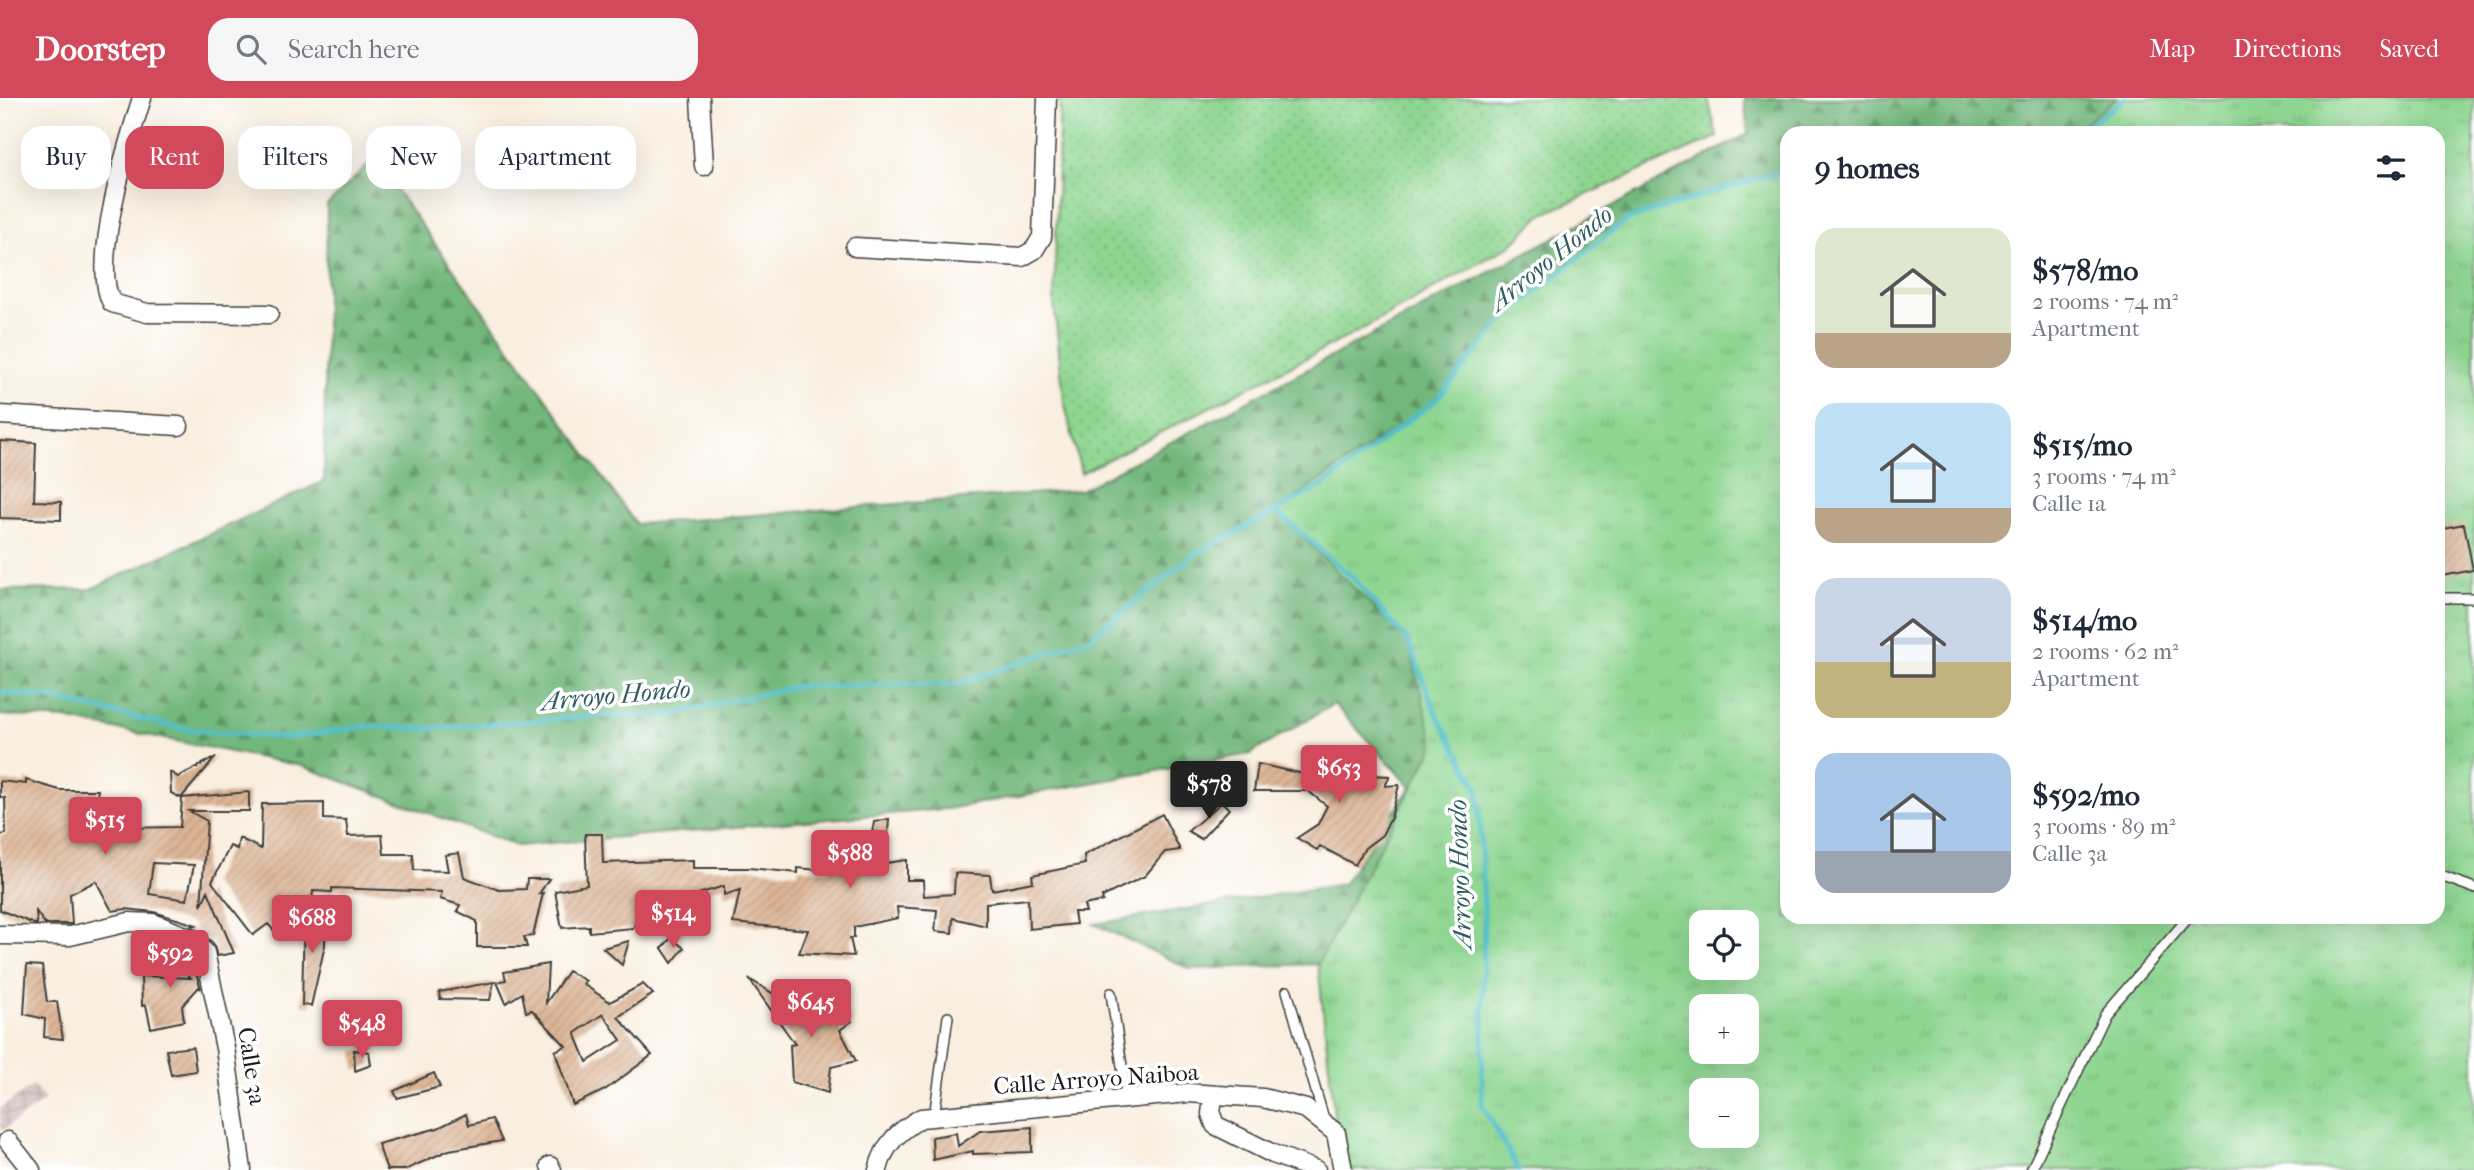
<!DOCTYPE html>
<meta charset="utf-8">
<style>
body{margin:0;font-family:"IM FELL French Canon",serif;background:#f6f6f7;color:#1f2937;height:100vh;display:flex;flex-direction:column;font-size:26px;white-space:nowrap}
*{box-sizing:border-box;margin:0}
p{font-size:23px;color:#747a83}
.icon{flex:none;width:38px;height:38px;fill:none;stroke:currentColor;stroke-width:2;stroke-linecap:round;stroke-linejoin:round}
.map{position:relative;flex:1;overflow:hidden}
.details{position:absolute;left:1780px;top:28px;width:665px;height:798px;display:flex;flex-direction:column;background:#fff;border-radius:21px;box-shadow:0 7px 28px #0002}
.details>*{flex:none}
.guide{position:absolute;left:21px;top:28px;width:665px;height:63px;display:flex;gap:14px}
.buttons{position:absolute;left:1689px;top:812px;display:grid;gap:14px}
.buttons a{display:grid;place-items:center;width:70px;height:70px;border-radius:14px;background:#fff;box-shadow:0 7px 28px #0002;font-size:35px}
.price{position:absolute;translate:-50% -60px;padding:0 16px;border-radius:7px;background:#d1495b;color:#fff;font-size:23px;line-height:46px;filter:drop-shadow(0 2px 4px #0008)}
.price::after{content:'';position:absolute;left:50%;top:42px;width:21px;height:16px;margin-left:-10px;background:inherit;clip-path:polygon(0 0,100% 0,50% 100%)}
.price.current{background:#222;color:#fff}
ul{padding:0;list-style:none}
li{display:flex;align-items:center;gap:21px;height:175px;padding:0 35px}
li span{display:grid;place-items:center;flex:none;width:196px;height:140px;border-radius:21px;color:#555}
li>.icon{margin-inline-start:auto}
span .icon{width:84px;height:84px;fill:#fffc;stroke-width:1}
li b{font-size:30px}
h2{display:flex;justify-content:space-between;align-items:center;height:84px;padding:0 35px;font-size:30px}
.chip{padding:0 24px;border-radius:21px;background:#fff;box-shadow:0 7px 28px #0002;font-size:24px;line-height:63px}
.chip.current{background:#d1495b;color:#fff}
header{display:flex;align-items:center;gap:42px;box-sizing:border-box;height:98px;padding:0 35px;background:#d1495b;color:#fff}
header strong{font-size:33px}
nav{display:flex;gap:38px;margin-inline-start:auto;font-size:24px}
.search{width:490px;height:63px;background:#f6f6f7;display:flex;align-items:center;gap:18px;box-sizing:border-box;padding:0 24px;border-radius:21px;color:#747a83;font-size:26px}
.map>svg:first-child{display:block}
</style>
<header>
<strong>Doorstep</strong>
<div class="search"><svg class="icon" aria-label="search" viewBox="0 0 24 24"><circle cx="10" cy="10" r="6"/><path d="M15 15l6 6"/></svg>Search here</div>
<nav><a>Map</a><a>Directions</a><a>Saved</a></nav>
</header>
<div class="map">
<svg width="2474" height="1072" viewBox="0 0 2474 1072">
<defs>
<pattern id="industrial-grid" width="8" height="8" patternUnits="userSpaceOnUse" patternTransform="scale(1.75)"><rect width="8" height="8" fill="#d1bfbd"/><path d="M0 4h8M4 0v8" fill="none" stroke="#b3a4a2"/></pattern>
<pattern id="grass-dots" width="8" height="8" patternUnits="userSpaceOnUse" patternTransform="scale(1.75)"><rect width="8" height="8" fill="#8ed691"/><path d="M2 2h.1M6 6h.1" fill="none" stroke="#7ab77c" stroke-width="1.8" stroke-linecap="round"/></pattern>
<pattern id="forest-firs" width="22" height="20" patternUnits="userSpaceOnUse" patternTransform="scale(1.75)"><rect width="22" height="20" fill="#72b77b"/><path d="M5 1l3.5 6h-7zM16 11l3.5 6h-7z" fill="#5d9464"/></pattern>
<pattern id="park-tufts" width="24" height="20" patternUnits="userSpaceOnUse" patternTransform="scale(1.75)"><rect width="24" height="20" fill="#8ed691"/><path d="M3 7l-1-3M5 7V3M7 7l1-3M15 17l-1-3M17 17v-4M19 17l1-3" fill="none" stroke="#7ab77c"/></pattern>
<pattern id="building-hatch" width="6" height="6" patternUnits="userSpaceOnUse" patternTransform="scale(1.75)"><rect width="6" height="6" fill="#ddb697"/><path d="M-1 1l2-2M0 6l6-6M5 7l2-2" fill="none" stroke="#bd9c82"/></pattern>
</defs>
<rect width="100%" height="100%" fill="#fff"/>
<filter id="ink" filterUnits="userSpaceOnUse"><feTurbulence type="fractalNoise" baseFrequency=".0143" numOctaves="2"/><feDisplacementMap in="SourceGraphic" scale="14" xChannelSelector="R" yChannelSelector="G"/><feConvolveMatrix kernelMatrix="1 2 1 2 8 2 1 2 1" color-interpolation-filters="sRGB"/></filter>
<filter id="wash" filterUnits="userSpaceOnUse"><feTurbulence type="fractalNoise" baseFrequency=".00686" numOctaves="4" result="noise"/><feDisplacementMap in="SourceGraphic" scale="28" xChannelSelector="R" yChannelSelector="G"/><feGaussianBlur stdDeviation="1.57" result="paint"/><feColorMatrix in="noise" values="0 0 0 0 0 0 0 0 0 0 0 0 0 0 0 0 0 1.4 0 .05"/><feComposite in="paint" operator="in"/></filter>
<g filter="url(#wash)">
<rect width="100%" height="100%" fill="#f9efe0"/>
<path fill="url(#industrial-grid)" d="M33,988L45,1002L3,1032L0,1027V1010Z"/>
<path fill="url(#grass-dots)" stroke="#557956" stroke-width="2" d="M1060,0H1708L1717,39L1541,117L1511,147L1359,233L1081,375L1064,303L1054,204Z"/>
<path fill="url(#forest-firs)" stroke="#476a4c" stroke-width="2" d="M1744,0H2474L2438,35H1787V396L1369,1072L1318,866L1190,871L1094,826L1343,786L1411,689L1334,606L1250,656L947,711L517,748L302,668L65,621L0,617V492L91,491L324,383L327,107L374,61L636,426L1081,392L1748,36Z"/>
<path fill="url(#park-tufts)" stroke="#557956" stroke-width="2" fill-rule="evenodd" d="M2117,0H2474V1072H1340L1318,866L1434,648L1408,543L1276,413L1437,301L1516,209L1628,121L1767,77H1787V819H2438V35H2073ZM1701,824H1746V870H1701ZM1701,908H1746V954H1701ZM1701,992H1746V1038H1701Z"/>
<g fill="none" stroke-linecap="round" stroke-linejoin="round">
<path stroke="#52c0c8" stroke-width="5" d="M2079,35L2125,0
M1276,413L1354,481L1408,543L1436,615L1478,691L1484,808L1482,1007L1519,1072
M0,594L50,600L185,631L286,640L370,628L423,631L595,618L668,617L799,588L958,586L1090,540L1193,457L1322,388L1437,301L1509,215L1628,121L1767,77H1787"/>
</g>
<g id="blocks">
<path fill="url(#building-hatch)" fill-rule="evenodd" d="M0,343L36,345L34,403L61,404V422L0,420Z
M2464,426L2473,472L2438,479V431Z
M1318,658L1370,677L1390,678L1385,688L1399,687L1391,720L1382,737L1365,750L1355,767L1320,748L1317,752L1297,740L1318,726L1327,708L1308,693H1254L1258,666L1313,678Z
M216,659L181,700L171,695L170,674L178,679Z
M26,682L59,692H98L97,699L119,700L118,730L180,729L182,700L249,694V713H189L207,723L201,808L208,793L234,855L217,858L213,845L192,828L196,827L154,814L126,811L112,813L96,783L70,796L72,826H45L36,813L37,826H34L0,812V737L6,736L5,700L0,699V683L26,686ZM153,765L194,767L187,802L149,796Z
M1222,704L1229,711L1201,741L1188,733Z
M324,705V721L346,722L348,738L382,737L384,756H413L414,772L448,773L445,757L459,755L464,779L499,792L526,791L527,781H549L539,796L543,795L533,838L524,839L527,849H477V823L457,813L460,807L440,801L442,794L332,790V794L313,793L312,802L276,835L268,826L253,837L212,784L230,748L237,751L239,740L261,751L262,706Z
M1162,716L1180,752L1165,754L1145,778L1102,799L1103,803L1084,807L1086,814H1074L1076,826L1029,831L1028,801L986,805V828L953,820L952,835L935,833L937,812L897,809L898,820L854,829V840H850L854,858L799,855L808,832L733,825L740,792L724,797V788L698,796L696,810L676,807L677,819L638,818L633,830L589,834V828L562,830L555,793L587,787L585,736H602L603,765L693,762V770H749L798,775V770L829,773L832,749L867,765L874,724L889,721L886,765L907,762V782H923L924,798L954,796L955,775L990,777L992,792L1033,784L1032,777L1085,766L1084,757Z
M304,816L326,823L325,847L311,908L302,907Z
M671,840L684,850L672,865L662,850Z
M168,843L182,849L195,860L192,862L201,891L199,889L182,908L184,923L151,930L146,907L142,908L141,878L191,880L163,850Z
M629,843L622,867L603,850Z
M548,866L546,905L568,873L586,883L583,886L610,904L643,886L653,896L618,919L652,957L605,992L573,1007L555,953L566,948L532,912L526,914L522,895L506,905L497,884L506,882L504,874ZM603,916L621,942L587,964L575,935Z
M27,867L42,868L47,904H57L63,941L44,939L45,921L24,916Z
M749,881L787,904L797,897L821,919L840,908L852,923L840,932L856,963L831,969L828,995L792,984L790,947L795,946Z
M494,884L490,902L440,901L439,894Z
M193,949L196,973L171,977L166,952Z
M354,952L369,954L371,967L355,973Z
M434,975L440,989L397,1000L394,993Z
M466,1016L469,1027L492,1021L502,1043L449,1052L405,1072H387L378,1046L438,1030Z
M1032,1029V1054L973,1056V1053L933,1062L932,1039L956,1035L958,1048L980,1033Z"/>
</g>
</g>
<g filter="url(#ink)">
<use href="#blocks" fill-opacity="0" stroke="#3d3c39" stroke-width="2"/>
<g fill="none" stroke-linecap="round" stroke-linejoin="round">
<defs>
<path id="service" d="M2438,500H2474
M2438,777L2474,790
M1287,893L1324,1021
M1111,895L1127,1001
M934,1019L948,919
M2031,1072L2105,916L2189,819"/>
<path id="minor" d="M142,0C128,44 90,166 112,205L147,215L269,216
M700,0L704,68
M855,149L1022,159L1034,152L1042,139L1047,0
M0,317L179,328
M0,837L70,838L129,824L153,825L188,839L205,854L225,950L242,1072
M1213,997L1211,1016L1215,1027L1273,1056L1316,1072
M8,1043L31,1072
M550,1068L552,1072
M878,1072C884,1046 899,1033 921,1020L1188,995L1263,1000L1306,1011L1336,1035L1343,1072"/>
</defs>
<use href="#service" stroke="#3d3c39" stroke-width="12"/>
<use href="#minor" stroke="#3d3c39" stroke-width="21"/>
<use href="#service" stroke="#fff" stroke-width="9"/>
<use href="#minor" stroke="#fff" stroke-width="18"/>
</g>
</g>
<g text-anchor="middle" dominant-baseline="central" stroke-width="7" stroke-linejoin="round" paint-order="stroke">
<g font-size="24" fill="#1c1c1c" stroke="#fff">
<text transform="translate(252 968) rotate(81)">Calle 3a</text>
<text transform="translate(1096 981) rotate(-4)">Calle Arroyo Naiboa</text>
</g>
<g font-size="26" font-style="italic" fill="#325e61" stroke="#fff">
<text transform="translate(1551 160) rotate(-39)">Arroyo Hondo</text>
<text transform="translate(616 597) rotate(-5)">Arroyo Hondo</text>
<text transform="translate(1460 776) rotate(-92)">Arroyo Hondo</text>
</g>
</g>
</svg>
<div class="buttons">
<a><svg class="icon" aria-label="locate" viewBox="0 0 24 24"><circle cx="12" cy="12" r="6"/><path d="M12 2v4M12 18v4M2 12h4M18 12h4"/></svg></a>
<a>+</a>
<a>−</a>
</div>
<b class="price" style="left:1339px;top:707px">$653</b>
<b class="price current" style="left:1209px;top:723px">$578</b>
<b class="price" style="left:105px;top:759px">$515</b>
<b class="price" style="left:850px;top:792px">$588</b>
<b class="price" style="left:673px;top:852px">$514</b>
<b class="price" style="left:312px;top:857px">$688</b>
<b class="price" style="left:170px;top:892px">$592</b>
<b class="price" style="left:811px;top:941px">$645</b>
<b class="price" style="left:362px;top:962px">$548</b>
<div class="guide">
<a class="chip">Buy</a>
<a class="chip current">Rent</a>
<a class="chip">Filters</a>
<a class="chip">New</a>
<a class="chip">Apartment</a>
</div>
<section class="details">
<h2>9 homes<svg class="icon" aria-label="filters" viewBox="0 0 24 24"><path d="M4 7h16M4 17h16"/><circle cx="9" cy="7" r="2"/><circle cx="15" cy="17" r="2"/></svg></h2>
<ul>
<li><span style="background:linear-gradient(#dfe7d0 75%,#b9a48a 0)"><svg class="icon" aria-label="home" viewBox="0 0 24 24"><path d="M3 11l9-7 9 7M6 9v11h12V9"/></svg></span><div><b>$578/mo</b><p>2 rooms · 74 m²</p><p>Apartment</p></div></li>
<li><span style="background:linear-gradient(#bfe0f5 75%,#b9a48a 0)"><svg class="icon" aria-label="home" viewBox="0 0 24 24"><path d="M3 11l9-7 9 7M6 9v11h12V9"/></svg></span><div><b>$515/mo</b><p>3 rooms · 74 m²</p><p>Calle 1a</p></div></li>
<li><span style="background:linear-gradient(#c9d6e8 60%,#c2b280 0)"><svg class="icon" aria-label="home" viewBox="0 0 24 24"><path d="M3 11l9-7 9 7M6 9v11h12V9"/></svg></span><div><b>$514/mo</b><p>2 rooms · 62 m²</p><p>Apartment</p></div></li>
<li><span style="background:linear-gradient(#a9c7e8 70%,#9aa5b1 0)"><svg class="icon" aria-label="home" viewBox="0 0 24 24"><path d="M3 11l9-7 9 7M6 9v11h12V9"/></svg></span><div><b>$592/mo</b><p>3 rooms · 89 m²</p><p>Calle 3a</p></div></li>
</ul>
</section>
</div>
